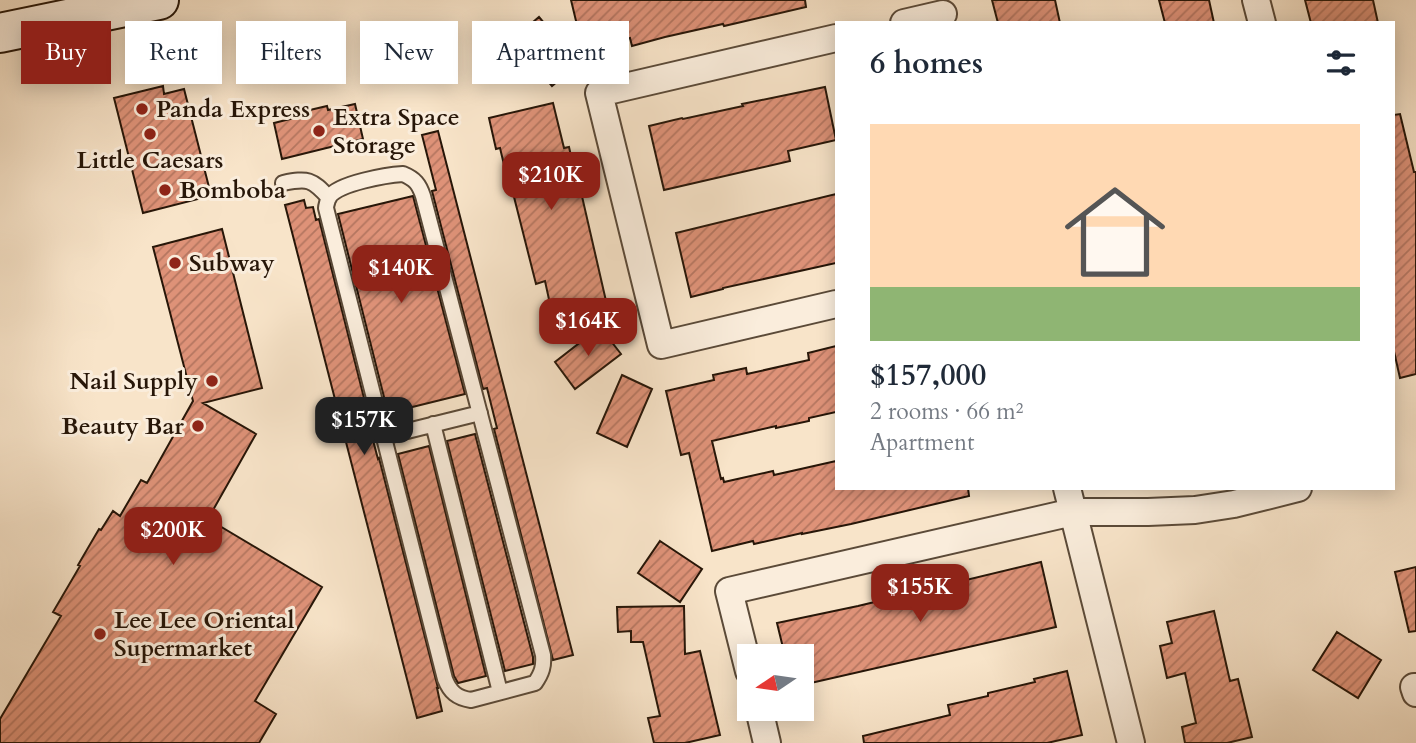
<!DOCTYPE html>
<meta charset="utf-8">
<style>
body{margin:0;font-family:Cardo,serif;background:#f2f2f3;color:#1f2937;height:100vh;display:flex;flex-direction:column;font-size:26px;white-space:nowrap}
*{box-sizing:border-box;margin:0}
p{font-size:23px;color:#747a83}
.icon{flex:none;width:38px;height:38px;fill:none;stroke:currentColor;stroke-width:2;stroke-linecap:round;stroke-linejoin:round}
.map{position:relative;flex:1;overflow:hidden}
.drawer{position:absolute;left:835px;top:21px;width:560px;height:469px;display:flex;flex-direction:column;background:#fff;border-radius:0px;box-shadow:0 4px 18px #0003}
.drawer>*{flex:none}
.guide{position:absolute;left:21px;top:21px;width:665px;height:63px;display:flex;gap:14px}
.needle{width:46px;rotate:257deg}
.tools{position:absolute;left:737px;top:644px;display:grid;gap:14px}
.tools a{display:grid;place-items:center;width:77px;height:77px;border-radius:0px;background:#fff;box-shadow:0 4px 18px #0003;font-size:35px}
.price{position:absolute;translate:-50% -60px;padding:0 16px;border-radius:14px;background:#8f2418;color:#fff;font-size:23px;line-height:46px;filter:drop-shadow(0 2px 4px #0008)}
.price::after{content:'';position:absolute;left:50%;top:42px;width:21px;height:16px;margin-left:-10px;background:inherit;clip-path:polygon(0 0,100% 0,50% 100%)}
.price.active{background:#222;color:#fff}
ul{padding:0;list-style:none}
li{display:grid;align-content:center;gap:14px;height:371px;padding:0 35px}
li span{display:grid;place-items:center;height:217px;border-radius:0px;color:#555}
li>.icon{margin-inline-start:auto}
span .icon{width:126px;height:126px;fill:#fffc;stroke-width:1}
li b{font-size:30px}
h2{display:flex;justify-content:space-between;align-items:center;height:84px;padding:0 35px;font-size:30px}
.pill{padding:0 24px;border-radius:0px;background:#fff;box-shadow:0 4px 18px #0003;font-size:24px;line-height:63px}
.pill.active{background:#8f2418;color:#fff}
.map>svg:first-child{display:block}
</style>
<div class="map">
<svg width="1416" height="743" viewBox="0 0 1416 743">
<defs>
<pattern id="building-hatch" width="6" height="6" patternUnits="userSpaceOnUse" patternTransform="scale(1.75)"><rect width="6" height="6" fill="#de9278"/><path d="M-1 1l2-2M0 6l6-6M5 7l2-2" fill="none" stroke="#b47660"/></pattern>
</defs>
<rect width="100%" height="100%" fill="#f8e4c9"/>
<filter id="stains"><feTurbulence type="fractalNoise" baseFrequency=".00286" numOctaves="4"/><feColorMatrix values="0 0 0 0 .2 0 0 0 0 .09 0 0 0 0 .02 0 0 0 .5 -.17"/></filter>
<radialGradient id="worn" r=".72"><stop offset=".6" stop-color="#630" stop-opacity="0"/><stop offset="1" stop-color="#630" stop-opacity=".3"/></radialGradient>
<path fill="url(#building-hatch)" stroke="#271608" stroke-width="2" d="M571,0H805L806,7L724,26L723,24L665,37L632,46L630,38L583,50Z
M992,0H1055L1060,23H998Z
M1159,0H1209L1214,23H1165Z
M1305,0H1373L1378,23H1311Z
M539,17L578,64L552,86L513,39Z
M163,86L164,94L184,89L210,191L206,197L143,213L114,98Z
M825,87L836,140L788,151L790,161L664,190L649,126L682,118L683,119L743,106L742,104Z
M553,103L564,148L569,147L579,192H581L609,314L555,327L545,281L536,284L513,193L511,194L500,148L496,149L489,118Z
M355,104L363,139L282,159L274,123L298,117L297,113L327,106L328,110Z
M1400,114L1414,172H1416V374L1400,378L1393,347V115Z
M438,131L573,655L553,660L494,429L497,428L487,388L483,389L432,191L436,190L422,135Z
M836,194V263L723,288V289L691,297L676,233Z
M413,196L465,394L388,413L338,214Z
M304,200L306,208L313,207L316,220L319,219L369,418H367L378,459L379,458L438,688H437L442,711L417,718L285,205Z
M222,229L262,388L203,403L256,434L208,519L322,587L255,701L276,714L259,743H0V719L61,616L53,612L80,566L78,565L99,529L101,530L113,511L120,516L141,480L147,483L193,401L153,247Z
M600,327L621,354L575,389L555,362Z
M836,346V412L809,418V421L776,428V426L712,441L721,479L723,478L724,482L773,471L774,475L836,461V488H968L969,496L851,524L802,534V533L754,544L753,541L712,551L689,453L681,455L666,391L714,380L713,375L746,368L747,374L809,360L808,353Z
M622,375L652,389L627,447L597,433Z
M475,434L533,657V664L505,671L447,441Z
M429,446L486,676L458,683L454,676L398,454Z
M660,541L702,569L680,602L638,573Z
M1041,562L1056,627L802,685V656H785L777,623L858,606Z
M1416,567V631L1409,632L1395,572Z
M684,606L685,654L700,651L720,735L685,743H654L648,718L660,716L643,642H631V631L618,632L617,607Z
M1214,611L1230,681L1238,679L1252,737L1227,743H1185L1182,727L1196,723L1185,673L1167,678L1160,646L1172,643L1167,622Z
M1337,632L1381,660L1358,698L1313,670Z
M1067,671L1082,735L1047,743H864L863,736L950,715L948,705L988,696V693L1035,682L1034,679Z"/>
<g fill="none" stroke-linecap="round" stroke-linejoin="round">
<defs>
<path id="lane" d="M403,174C415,179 419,184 423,196L543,655C544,666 542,673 535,683L471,700C457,698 450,692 445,679L326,208C326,206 328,199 329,197C339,183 387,175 403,174Z
M283,183C308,178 312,179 329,198
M433,424L500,692
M383,437L480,413"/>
<path id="street" d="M1256,0L1262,23
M904,23L943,14
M836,38L599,93L661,345L836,304
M1067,488L1131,743
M749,671L729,591L1073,512H1148L1195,510L1234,504L1298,488
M1416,687H1414L1416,693
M759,709L767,743"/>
<path id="secondary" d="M0,33L159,0"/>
</defs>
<use href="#lane" stroke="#5b4a38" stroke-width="18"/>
<use href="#street" stroke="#5b4a38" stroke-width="30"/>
<use href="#secondary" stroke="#271608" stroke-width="42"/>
<use href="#lane" stroke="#faeddc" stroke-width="14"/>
<use href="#street" stroke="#faeddc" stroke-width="26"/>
<use href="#secondary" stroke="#faeddc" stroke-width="38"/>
</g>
<g fill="#8f2418" stroke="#faeddc" stroke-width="2.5">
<circle cx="142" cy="109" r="7"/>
<circle cx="319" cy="131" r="7"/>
<circle cx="150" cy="134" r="7"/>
<circle cx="165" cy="190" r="7"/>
<circle cx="175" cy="263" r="7"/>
<circle cx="212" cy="381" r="7"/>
<circle cx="198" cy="426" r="7"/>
<circle cx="100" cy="634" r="7"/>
</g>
<g text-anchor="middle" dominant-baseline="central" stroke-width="6" stroke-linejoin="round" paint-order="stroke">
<g font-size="24" font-weight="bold" fill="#271608" stroke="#faeddc" text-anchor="start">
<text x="156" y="109">Panda Express</text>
<text x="333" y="117">Extra Space<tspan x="333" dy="28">Storage</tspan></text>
<text x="150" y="160" text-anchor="middle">Little Caesars</text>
<text x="179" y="190">Bomboba</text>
<text x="189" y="263">Subway</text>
<text x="198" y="381" text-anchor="end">Nail Supply</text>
<text x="184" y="426" text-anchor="end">Beauty Bar</text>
<text x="114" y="620">Lee Lee Oriental<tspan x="114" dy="28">Supermarket</tspan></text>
</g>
</g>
<rect width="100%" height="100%" filter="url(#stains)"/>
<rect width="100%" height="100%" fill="url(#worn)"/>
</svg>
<div class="tools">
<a><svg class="needle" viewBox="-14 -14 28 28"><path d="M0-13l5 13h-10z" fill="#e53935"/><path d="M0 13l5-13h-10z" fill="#747a83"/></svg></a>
</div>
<b class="price" style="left:551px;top:212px">$210K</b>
<b class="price" style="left:401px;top:305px">$140K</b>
<b class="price" style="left:588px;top:358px">$164K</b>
<b class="price active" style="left:364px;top:457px">$157K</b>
<b class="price" style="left:173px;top:567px">$200K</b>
<b class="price" style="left:920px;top:624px">$155K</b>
<div class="guide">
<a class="pill active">Buy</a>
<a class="pill">Rent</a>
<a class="pill">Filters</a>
<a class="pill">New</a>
<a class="pill">Apartment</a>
</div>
<section class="drawer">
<h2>6 homes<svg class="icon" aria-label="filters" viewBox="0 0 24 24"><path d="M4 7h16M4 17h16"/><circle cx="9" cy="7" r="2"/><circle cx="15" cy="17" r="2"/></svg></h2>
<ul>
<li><span style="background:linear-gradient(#ffd9b3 75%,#8fb573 0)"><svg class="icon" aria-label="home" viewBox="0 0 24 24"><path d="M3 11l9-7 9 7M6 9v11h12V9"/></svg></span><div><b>$157,000</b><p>2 rooms · 66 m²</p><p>Apartment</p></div></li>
</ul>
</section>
</div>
